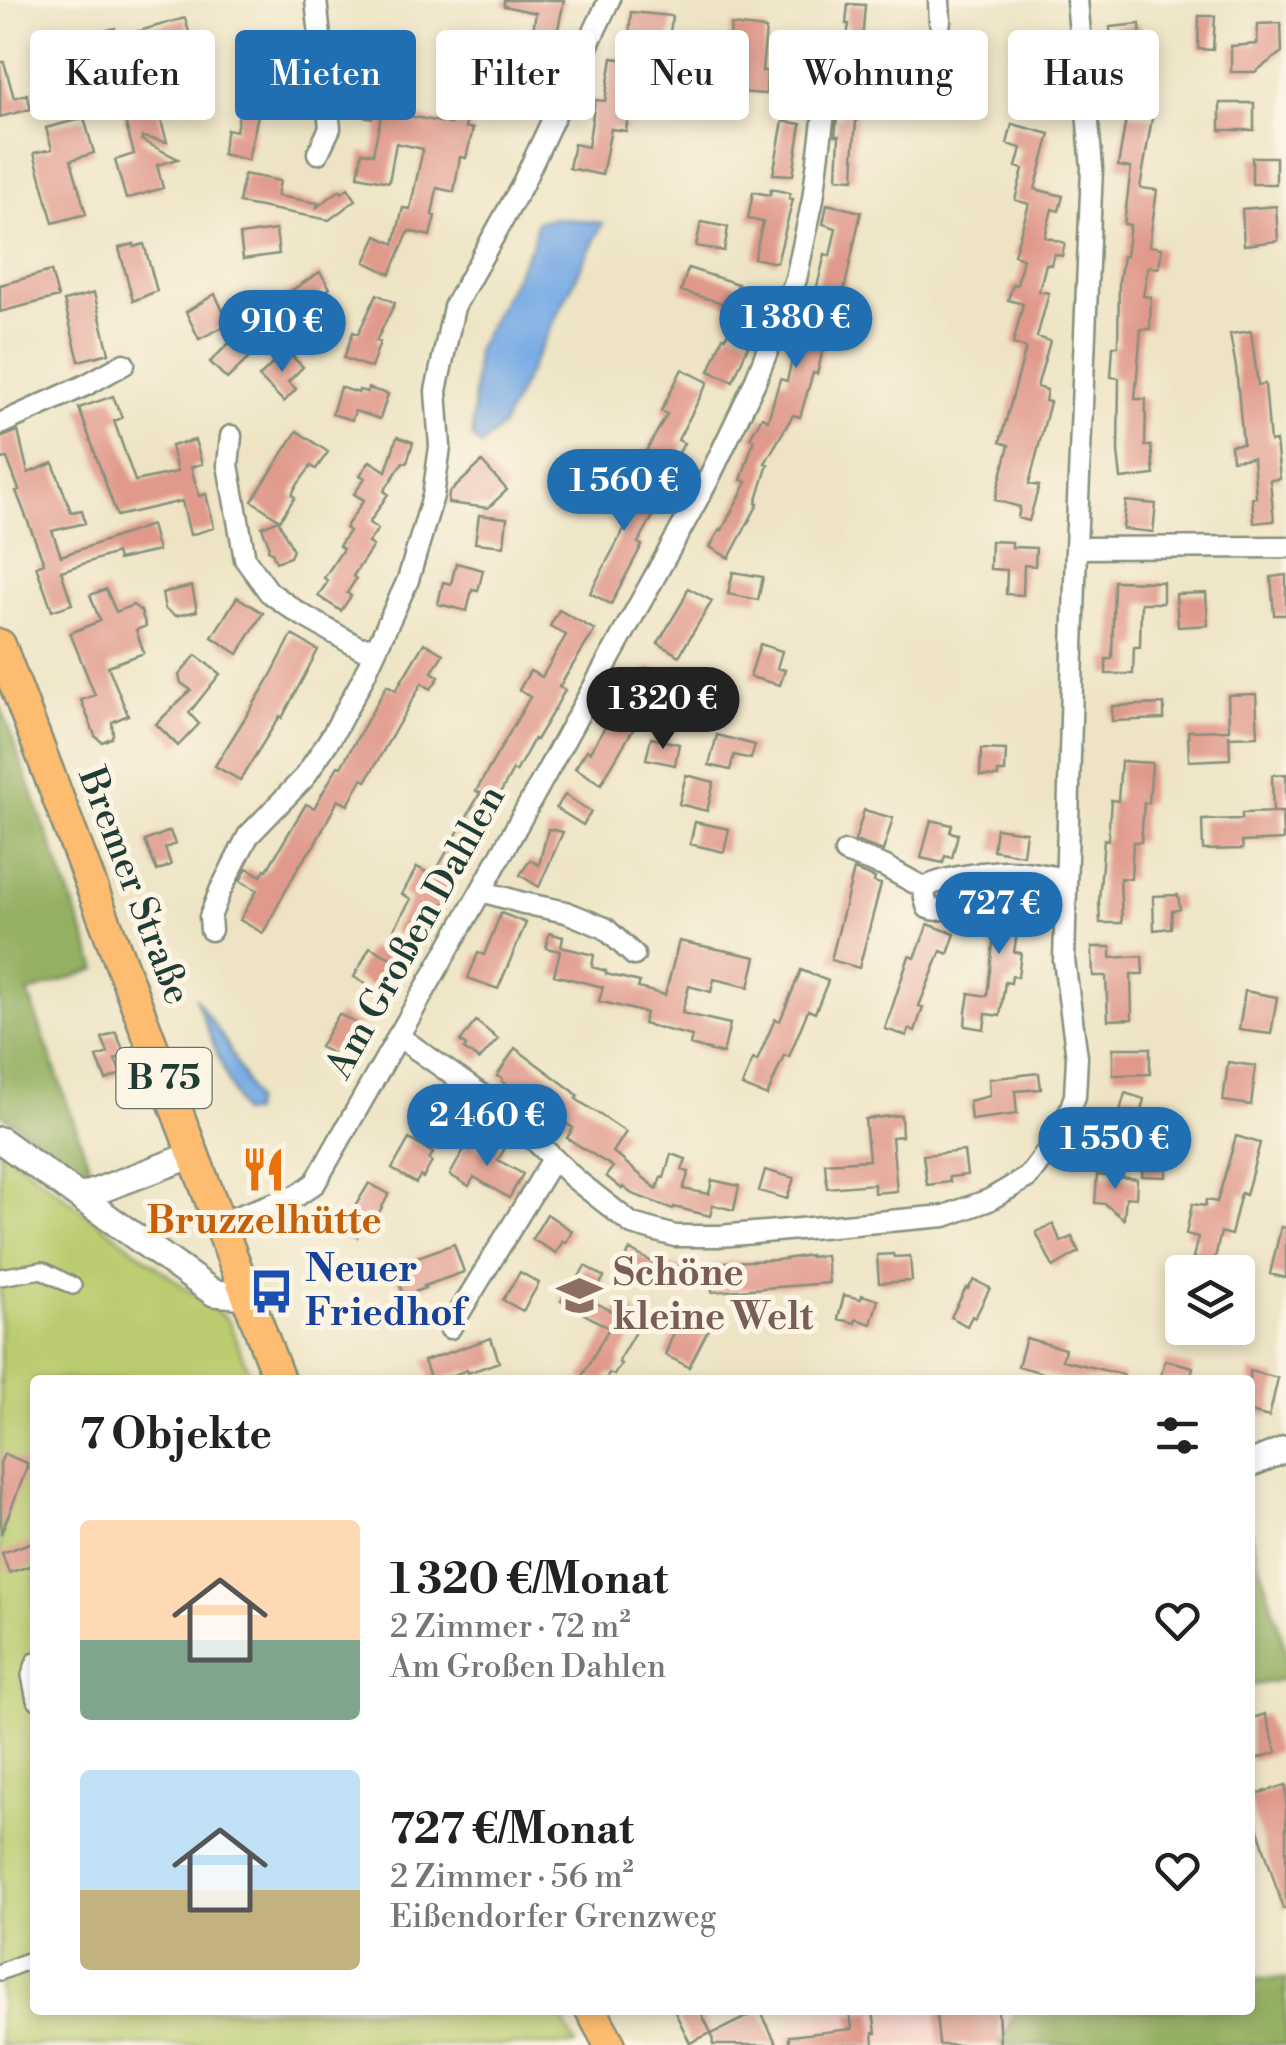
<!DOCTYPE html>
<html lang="de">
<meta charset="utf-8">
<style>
body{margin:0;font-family:"Libre Bodoni",serif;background:#f6f6f6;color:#222;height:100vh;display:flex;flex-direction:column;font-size:38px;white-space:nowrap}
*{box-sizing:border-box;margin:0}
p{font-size:32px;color:#767676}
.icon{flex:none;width:55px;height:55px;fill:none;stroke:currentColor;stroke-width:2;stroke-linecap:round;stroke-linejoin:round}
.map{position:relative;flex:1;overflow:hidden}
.details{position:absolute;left:30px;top:1375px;width:1225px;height:640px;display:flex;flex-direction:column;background:#fff;border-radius:10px;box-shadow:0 5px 15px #0003}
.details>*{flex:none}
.banner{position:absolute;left:30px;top:30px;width:1228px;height:90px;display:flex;gap:20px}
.buttons{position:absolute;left:1165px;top:1255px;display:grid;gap:20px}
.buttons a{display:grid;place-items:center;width:90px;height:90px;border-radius:10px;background:#fff;box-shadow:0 5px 15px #0003;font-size:50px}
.price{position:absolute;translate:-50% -85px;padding:0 22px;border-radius:35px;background:#1f6fb2;color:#fff;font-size:32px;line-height:65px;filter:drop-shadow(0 2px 5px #0008)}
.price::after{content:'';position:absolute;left:50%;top:60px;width:30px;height:22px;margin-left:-15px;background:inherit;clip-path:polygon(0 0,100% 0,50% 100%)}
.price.selected{background:#222;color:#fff}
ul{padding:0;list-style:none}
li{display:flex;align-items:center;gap:30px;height:250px;padding:0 50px}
li span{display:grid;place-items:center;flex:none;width:280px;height:200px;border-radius:10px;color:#555}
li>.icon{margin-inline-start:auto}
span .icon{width:120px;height:120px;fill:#fffc;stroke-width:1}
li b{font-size:42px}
h2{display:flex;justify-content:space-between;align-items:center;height:120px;padding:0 50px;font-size:42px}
.tag{padding:0 35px;border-radius:10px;background:#fff;box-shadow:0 5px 15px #0003;font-size:35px;line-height:90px}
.tag.selected{background:#1f6fb2;color:#fff}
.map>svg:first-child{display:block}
</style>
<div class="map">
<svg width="1286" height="2045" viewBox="0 0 1286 2045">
<rect width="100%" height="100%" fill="#fcf5e5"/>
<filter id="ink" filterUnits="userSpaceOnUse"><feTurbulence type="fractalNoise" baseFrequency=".01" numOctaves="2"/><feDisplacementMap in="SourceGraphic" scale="20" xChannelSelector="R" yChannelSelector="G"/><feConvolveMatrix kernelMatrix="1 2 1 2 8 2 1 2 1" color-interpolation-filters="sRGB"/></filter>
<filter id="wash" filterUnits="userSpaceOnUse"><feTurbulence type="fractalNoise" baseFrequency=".0048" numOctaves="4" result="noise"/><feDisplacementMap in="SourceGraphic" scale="40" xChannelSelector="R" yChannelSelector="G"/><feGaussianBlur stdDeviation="2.25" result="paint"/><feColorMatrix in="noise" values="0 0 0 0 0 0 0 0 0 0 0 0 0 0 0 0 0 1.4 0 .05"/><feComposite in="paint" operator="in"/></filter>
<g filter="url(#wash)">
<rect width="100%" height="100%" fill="#eee4c5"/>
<path fill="#f7d1c9" d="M789,2010H1017L1000,2045H754L792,2024Z"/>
<path fill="#bbcc6f" stroke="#6d8452" stroke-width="2.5" d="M0,1148L228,1320L252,1380H35V2010H558L576,2045H0Z"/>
<path fill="#94b062" stroke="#5a764b" stroke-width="2.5" d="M0,705L97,969L28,993L94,1178L0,1113Z
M1250,1531L1286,1651V1679L1250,1686Z
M1250,1979H1286V2045H1141L1140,2041L1103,2045H1000L1016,2010H1250Z"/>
<path fill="#78abe5" stroke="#4c748c" stroke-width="2.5" d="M556,218L603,223L502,426L481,446L472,437L476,351L533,242L537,221Z
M195,997L225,1041L247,1084L254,1100L251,1113H241Z"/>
<g id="blocks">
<path fill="#e0998b" d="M504,0H564L557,34L533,30L536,13L504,6Z
M848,4L865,5L862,43L874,45L872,60H861L853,158H855L854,179L837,178L839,136H835L837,117L842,118L843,64L849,24H846Z
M631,12L672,16L669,43L647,41L639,92L631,91L626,131L611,129L602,175L569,168L574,144L588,147L595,100L605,101L612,58L627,60Z
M1199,16H1215L1213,50L1198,49Z
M185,18L197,61L160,72L157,60L100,76L89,35L115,28L118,37Z
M1281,23L1282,52L1255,72H1231V46L1257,44L1258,24Z
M1140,24L1141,47L1111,45L1110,27Z
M731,25L766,29L762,71H767L766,94L739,92L742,52L729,50Z
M379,35L388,38L386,43L403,48L396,72L382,68L372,118L357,115L363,87Z
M483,45L500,50L485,95L476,92L465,127L473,129L466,158L460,157L454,192L437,188L432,215L435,216L430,236L409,231L390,274L365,262L377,236L394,244L403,208L410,209L423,149L396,143L389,182L358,176L362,152L373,154L382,111L451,124L465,78L468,79L477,51L481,52Z
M258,48L307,57L303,80L272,74L266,107L260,106L248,160L222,154L227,129L236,131L244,86L251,87Z
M0,62H4L14,98L27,94L31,109L0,117Z
M797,64L816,66L813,92L795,91Z
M1015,73L1050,77L1048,99L1013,96Z
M152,89L167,142L142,137L141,140L178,159L157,165L163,188L126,199L115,160L134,154L119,99Z
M1220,103H1254V130H1220Z
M1127,113L1152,118L1140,188L1157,190L1149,246L1162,248L1159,268L1148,267L1143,296L1151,297L1150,329H1141L1135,399H1146L1145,446H1151L1154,475L1121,479L1118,452L1119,378L1111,377L1113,346H1118L1119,281L1123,256H1126L1130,225L1124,224L1131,168L1118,166Z
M84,118L94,153L71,160L86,214L53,223L34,153L52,149L46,128Z
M783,121L801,124L793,175L773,174Z
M1012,124L1050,134L1035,189L1063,196L1059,211L1052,209L1045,237L1065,243L1062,256L1054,254L1051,265L1046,264L1039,291L1049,293L1037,337L1050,341L1037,387L1047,390L1045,401L1050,402L1029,484L1039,486L1029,521L1018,518L1020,507L995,500L1009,445L1000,442L1026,348L1013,344L1023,304L1008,300L1013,284L1017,285L1023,258L1014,255L1029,204L1015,200L1023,169L1016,167L1021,148L1007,144Z
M1252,157H1276V184H1252Z
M244,174L280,181L277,196L318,203L317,207L340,190L342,193L348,188L356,200L329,220L239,203Z
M771,189L790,193L789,199H793L777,263L754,258L763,222L748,219L753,192L770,195Z
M827,204L861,212L842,300H844L841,323L830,321L817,374L813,373L800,417L793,415L765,463L768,464L756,503L758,504L729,558L710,547L720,529L722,530L747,482L741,480L754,440L750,438L762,417L768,420L780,379L787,381L798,334L803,335L810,295H815L825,254L830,256L836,228L823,224Z
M1276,206L1278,241L1244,245L1242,209Z
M701,222L728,227L724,251L696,246Z
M276,230L279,254L243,259L240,235Z
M134,244V247L144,244L157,291L133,301L119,248Z
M688,268L738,284L732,306L681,291Z
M51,271L58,297L0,312V285Z
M320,272L330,288L281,320L271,304Z
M94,293L109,353L79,361L64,301Z
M215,294L229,324L199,339L186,312Z
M377,294L395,303L376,341L380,342L371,368L344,358L353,332L358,334Z
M729,330L751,339L733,381L709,371L723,337L725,338Z
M1251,331L1258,385L1265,384L1270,442L1276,441L1280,479L1270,480L1274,521L1254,523L1252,498L1256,497L1253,458L1232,460L1231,445L1243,444L1236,367L1230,334Z
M236,336L253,354L227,379L210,362Z
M286,350L303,367L288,382L296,389L284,402L259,377Z
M682,369L708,382L678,440L684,443L671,468L645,453L667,414L661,411Z
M340,387L358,393L359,390L367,392L368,388L388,394L380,419L355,411L352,420L332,414Z
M113,396L122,418L114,421L135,481L177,472L171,446L195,440L202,464L191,467L199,496L206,494L214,528L190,535L182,501L117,516L79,408Z
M18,431L28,473L53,463L71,512L82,510L85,523L52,531L61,556L151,525L158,551L118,560L116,553L61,571L72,604L52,611L36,566L44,563L16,491L19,490L7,458L2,459L0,451V438Z
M297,431L328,452L316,469L311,466L295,488L292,495L295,497L280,520L252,501Z
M397,437L413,442L407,463L403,462L384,491L388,494L369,523L378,529L368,543L373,546L353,576L356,579L347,593L351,596L341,611L318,596L328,581L324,578L343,549L339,546L349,531L345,528L364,500L354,494L365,478L360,475L370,461L386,471Z
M482,462L507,490L488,508L448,503L449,493Z
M610,466L637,480L627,499L633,490L659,505L638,543L642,545L611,604L590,593L630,518L620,512L626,501L600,487Z
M1126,501L1156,504L1153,532L1123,529Z
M479,515L507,518L504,546L475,543Z
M278,520L293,550L290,557L276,562L272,552L268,550L269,545L262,527Z
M991,541L1012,542V547L1036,548L1035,566L1024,565L1023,595L1006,594L1007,570L990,569Z
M456,563L483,570L478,591L472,590L467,611L438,604L443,582L451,584Z
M733,572L763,577L758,600L728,594Z
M1286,575V615H1274L1271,577Z
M1114,581L1163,582V603H1141L1140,647H1134L1133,674H1106V659H1112Z
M192,586L197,611L176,616L165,609L162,593Z
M688,588L712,601L679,656L658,643L683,601Z
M106,589L116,612L133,605L141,611L146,626L136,630L144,653L108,666L128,715L112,722L113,734L111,738L102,742L95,736L81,700L95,695L70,633L100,621L90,595Z
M1206,593L1208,625L1178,627L1176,594Z
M237,597L263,613L238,654L212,637Z
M559,610L595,630L559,687L565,690L554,710L536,740L534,739L516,772L513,770L488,816L491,818L451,886L454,887L439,914L432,911L414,943L393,931L411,899L402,894L417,867L433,876L480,793L476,791L530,697L519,690L530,671L542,677L566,635L550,626Z
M292,635L318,650L282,718L280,716L240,780L215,766L268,681Z
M424,643L443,654L432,672L439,677L431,689L422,683L366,781L362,779L348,805L338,800L315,844L299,866L263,933L240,920L257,890L240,881L247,868L261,876L265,869L267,870L306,804L314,808L338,766L341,767L387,685L396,690Z
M760,644L782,651L777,668L785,670L780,685L750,677Z
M196,655L220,674L189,713L199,724L178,746L156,724L191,690L181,683L179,675Z
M647,668L666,673L601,784L575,768L587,750L590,752L637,674L641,677Z
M1256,694L1258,736L1229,737V734L1230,759L1189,761L1188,731L1229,730L1228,695Z
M1164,704V719L1112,721V706Z
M717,735L755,745L751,759L734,755L730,770L709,765Z
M651,738L679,744L675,765L646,759Z
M981,749L1006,750L1005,772H998V777L980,776Z
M1121,761L1152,763L1149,803H1144L1141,842H1133L1131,879L1120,878L1122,923H1100L1099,901L1104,839L1108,840L1111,800L1118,801Z
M1286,774V812H1273L1272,775Z
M686,775L714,782L707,811L679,804Z
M565,795L591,812L583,825L556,808Z
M864,810L893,818L883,851L855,841Z
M1282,812L1283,840L1242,842L1243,849L1203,850L1202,820L1242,819V813Z
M931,820L952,825L950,832L958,834L952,858L945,856L943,863L921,858Z
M695,822L729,829L724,852L690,844Z
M996,828L1026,832L1023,855L993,850Z
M548,829L563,832L539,887L520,875L530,860L539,865Z
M170,831L175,844L165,848L171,865L157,871L145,841Z
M854,870L875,878L874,882L881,884L859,968L831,960Z
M995,886L1017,889L1016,896L1023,897L1014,952L1021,953L1018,977L1012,976L1011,983L1005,982L1000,1016L986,1014L984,1029L965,1026L966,1012L969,993L987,996L995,926L990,925Z
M1178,895L1180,909L1172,911L1171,928L1154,930L1153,896Z
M501,913L526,923L498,989L468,978L478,953L484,955Z
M928,924L955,934L948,954L941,951L919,1006L923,1007L915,1031L909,1029L907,1036L885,1029L909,956L915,958Z
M549,933L563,937L561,947L594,955L592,967L606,971V974L640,982L638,988L665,995L679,941L756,957L749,987L714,979L711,992L689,986L682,1013L730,1024L723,1054L690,1045L692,1036L643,1024L646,1013L599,1001L603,987L554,975L560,951L546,948Z
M370,947L396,961L379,991L354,977Z
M1092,947H1111V958L1142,956L1143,974H1131L1132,1019L1108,1020L1106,976H1093Z
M801,970L828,981L815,1013L808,1010L789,1057L784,1055L767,1096L742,1086L753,1059L757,1061L775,1019L780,1021Z
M1245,991L1277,997L1271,1034L1239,1030Z
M339,1014L361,1026L343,1059L320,1047Z
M476,1021L498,1039L479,1060L464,1049L466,1046L460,1041Z
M116,1032L125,1055L115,1059L121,1074L106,1080L97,1057L108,1053L102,1038Z
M515,1048L573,1091L578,1096L576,1099L626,1132L613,1152L657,1189L661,1177L664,1178L671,1154L686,1159L682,1170L689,1172L683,1189L709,1194L712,1180L739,1186L734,1210L713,1205L710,1216L674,1207L673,1209L632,1194L623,1187L622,1189L606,1176L613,1167L567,1138L573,1128L508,1086L502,1081L503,1079L497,1076Z
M1113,1048H1150V1074L1113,1075Z
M1228,1062L1256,1066L1251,1105L1223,1101Z
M1039,1073L1041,1089L1015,1091L1017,1114L971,1120L969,1101L990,1096L989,1079Z
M1125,1093L1144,1099L1139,1119L1153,1120L1154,1133L1169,1134L1166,1177L1142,1176L1145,1141L1114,1133Z
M901,1115L902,1136L892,1137L897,1191L874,1193V1184L827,1188L825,1163L869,1160L865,1119Z
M1236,1136L1260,1143L1246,1195L1241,1193L1231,1235L1221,1232L1214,1262L1193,1258L1198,1237L1186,1234L1192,1204L1205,1206L1206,1200L1217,1202Z
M409,1139L433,1153L429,1160L432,1162L423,1178L420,1176L416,1183L392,1169Z
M492,1141L505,1148L498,1160L523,1174L509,1198L474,1177L469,1186L450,1175L468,1142L486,1152Z
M964,1151L967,1175L949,1177L950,1182L927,1185L923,1155Z
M765,1170L794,1178L787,1199L759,1191Z
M1097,1175L1137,1179L1136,1198L1126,1197L1124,1219L1105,1204L1095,1203Z
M369,1183L389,1194L375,1220L367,1215L357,1237L341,1230Z
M547,1214L572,1231L566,1243L563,1241L556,1253L532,1239Z
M1053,1224L1061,1242L1072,1237L1079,1252L1053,1267L1036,1232Z
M1281,1227L1286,1228V1278L1270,1274Z
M454,1244L464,1272L424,1286L425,1288L404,1296L392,1266Z
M630,1250L656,1264L657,1261L665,1266L681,1267L680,1282L657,1281L624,1261Z
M893,1254L894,1257L910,1256L912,1281L879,1283L877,1255Z
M810,1255V1257L826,1255L829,1283L712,1292L710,1265L726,1264V1262L778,1260Z
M585,1266L604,1277L591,1300L615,1313L620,1304L638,1314L631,1327L636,1330L621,1356L619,1363L621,1364L614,1375L609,1373L605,1380H580L609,1328L561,1301L569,1287L572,1289Z
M520,1272L539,1283L523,1311L503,1300Z
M974,1280L990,1288L975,1318L972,1316L967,1326L951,1317L966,1288L968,1289Z
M844,1295L861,1299L862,1295L878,1300L871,1324L856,1319L855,1323L838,1319Z
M686,1312L711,1324L689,1367L665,1355L677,1325L679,1326Z
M491,1338L499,1362L468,1373L467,1370L440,1380H431L424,1361Z
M1026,1338L1065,1349L1062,1360L1124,1375L1123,1380H1067L1018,1366Z
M1165,1360L1193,1367L1190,1380H1160Z
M1250,1371L1278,1378L1269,1417L1250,1412Z
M4,1454L27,1463V1468L1,1534L0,1463Z
M35,1541V1564L9,1573L2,1553Z
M1265,1714L1277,1752L1250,1761V1719Z
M1286,1785V1908L1283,1909L1250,1803V1796Z
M674,2010H700L711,2033L690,2043Z
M760,2010L777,2045H713L712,2034Z
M961,2010H998L1000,2045H939L936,2012Z
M873,2011L876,2033H873L874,2045H789V2036L852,2029L850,2014Z"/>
</g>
</g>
<g filter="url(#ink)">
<use href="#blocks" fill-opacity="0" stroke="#86907c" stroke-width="2.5"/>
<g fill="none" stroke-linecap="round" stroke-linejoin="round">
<defs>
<path id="pedestrian" d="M0,1277L42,1270L73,1286
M35,1661L30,1675L35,1700
M0,1972L35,1958"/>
<path id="minor" d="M316,0L330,128L318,153
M939,0L940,22
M0,424L86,385L124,364
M231,436L228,465L245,559L269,592L297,612L360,648L376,647
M1076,548L1286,547
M845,852L884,866L926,889
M980,873C966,889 951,917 928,908C925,900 922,892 929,886C936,879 996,870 1009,871C1028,871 1047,876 1066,879
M481,891L523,903L566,912L605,928L634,955
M211,930L210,917L220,891L248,836L304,778L333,734L360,684L408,580L433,496L440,447L436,391L454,307L521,187L609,0
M398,1036L503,1110L575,1179L632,1224L675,1236H720L945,1216L989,1200L1028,1177L1062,1132L1075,1096L1077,1057L1064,960L1076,548L1092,168L1077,0
M219,1223L298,1195L315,1183L481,891L708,480L754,384L796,279L813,199L830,66
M450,1328L553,1159"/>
<path id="tertiary" d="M0,1140L214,1293L247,1296
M81,1197L193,1155
M1250,1464L1286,1449"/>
<path id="primary" d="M0,645L279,1380
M591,2010L610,2045"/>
</defs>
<use href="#pedestrian" stroke="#86907c" stroke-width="20"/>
<use href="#minor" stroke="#86907c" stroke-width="25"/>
<use href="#tertiary" stroke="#86907c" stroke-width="30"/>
<use href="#primary" stroke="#86907c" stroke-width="35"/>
<use href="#pedestrian" stroke="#fff" stroke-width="15"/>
<use href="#minor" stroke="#fff" stroke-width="20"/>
<use href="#tertiary" stroke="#fff" stroke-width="25"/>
<use href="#primary" stroke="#febc70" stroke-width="30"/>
</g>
</g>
<defs>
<symbol id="restaurant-bare" viewBox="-9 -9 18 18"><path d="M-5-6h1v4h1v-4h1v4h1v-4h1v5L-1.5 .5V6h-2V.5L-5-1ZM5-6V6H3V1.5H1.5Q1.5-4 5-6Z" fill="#e8710a" stroke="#fcf5e5" stroke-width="2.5" paint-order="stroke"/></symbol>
<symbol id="bus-bare" viewBox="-9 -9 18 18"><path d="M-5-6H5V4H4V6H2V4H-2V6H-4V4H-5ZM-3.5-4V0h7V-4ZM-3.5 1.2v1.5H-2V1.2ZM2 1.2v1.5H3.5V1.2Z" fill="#1a4fb4" stroke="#fcf5e5" stroke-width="2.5" paint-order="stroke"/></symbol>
<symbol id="school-bare" viewBox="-9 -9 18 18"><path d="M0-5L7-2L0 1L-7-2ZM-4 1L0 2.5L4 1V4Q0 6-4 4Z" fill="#8d6e63" stroke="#fcf5e5" stroke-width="2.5" paint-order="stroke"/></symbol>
</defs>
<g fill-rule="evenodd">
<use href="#restaurant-bare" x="232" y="1138" width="63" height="63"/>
<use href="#bus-bare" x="240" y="1260" width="63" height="63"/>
<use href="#school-bare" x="548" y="1264" width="63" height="63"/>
</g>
<g text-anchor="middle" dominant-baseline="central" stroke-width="10" stroke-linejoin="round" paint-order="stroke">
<rect fill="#fcf5e5" stroke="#617469" stroke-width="2.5" x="116.5" y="1048" width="95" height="60" rx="8"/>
<g font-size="35" font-weight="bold" fill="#1f3d34">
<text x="164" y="1078">B 75</text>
</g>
<g font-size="38" fill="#1f3d34" stroke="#fcf5e5">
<text transform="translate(134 886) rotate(69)">Bremer Straße</text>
<text transform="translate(416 932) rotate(-61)">Am Großen Dahlen</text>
</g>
<g font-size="38" font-weight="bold" fill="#c56008" stroke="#fcf5e5">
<text x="264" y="1221">Bruzzelhütte</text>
</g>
<g font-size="38" font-weight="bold" fill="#164399" stroke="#fcf5e5" text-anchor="start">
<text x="305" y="1269">Neuer<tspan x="305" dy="44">Friedhof</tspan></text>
</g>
<g font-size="38" font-weight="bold" fill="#785e54" stroke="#fcf5e5" text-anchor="start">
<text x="613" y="1273">Schöne<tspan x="613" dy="44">kleine Welt</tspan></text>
</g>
</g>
</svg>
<div class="buttons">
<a><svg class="icon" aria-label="layers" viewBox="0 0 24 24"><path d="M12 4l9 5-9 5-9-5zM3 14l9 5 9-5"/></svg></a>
</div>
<b class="price" style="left:796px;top:371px">1 380 €</b>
<b class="price" style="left:282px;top:375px">910 €</b>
<b class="price" style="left:624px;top:534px">1 560 €</b>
<b class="price selected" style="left:663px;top:752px">1 320 €</b>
<b class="price" style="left:999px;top:957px">727 €</b>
<b class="price" style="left:487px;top:1169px">2 460 €</b>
<b class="price" style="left:1115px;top:1192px">1 550 €</b>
<div class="banner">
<a class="tag">Kaufen</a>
<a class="tag selected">Mieten</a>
<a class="tag">Filter</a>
<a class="tag">Neu</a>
<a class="tag">Wohnung</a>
<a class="tag">Haus</a>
</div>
<section class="details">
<h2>7 Objekte<svg class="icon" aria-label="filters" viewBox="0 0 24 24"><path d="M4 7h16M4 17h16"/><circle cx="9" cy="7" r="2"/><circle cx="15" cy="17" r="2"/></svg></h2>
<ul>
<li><span style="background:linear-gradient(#ffd9b3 60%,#7fa58c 0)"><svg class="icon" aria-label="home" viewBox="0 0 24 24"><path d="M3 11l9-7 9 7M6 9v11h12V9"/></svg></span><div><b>1 320 €/Monat</b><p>2 Zimmer · 72 m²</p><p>Am Großen Dahlen</p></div><svg class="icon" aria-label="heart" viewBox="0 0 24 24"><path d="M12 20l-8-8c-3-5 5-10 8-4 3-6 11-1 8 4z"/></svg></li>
<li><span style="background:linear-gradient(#bfe0f5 60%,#c2b280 0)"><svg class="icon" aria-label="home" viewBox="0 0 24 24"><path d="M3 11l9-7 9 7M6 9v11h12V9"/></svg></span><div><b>727 €/Monat</b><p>2 Zimmer · 56 m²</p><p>Eißendorfer Grenzweg</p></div><svg class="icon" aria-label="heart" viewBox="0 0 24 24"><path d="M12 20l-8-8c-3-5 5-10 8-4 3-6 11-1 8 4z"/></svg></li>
</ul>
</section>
</div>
